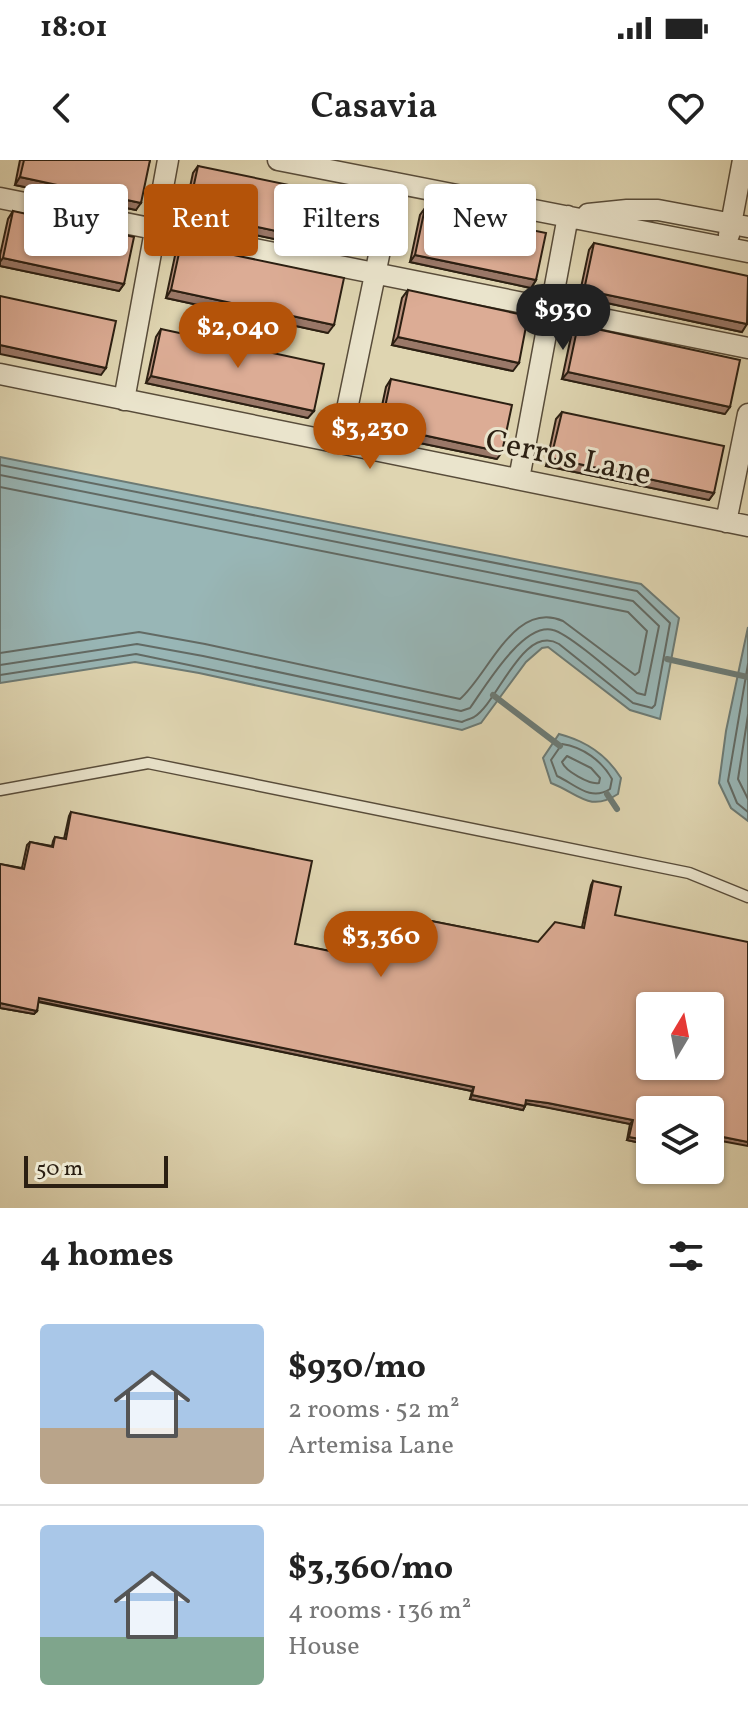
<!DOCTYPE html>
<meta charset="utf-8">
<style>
body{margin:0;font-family:Vollkorn,serif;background:#f2f2f2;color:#222;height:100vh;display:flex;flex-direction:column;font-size:30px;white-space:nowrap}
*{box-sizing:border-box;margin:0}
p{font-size:26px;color:#767676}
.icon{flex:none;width:44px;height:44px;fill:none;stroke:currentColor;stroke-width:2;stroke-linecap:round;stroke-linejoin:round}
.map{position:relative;height:1048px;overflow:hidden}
.drawer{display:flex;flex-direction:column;background:#fff;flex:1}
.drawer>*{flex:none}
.guide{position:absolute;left:24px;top:24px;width:700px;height:72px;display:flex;gap:16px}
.needle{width:52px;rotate:10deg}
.fabs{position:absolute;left:636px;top:832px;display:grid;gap:16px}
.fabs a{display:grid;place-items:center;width:88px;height:88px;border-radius:8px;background:#fff;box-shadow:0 2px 6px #0004;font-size:40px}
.scale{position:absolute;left:24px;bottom:20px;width:144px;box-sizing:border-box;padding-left:8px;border:4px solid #2b1f12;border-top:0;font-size:22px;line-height:28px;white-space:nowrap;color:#2b1f12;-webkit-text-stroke:6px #eae4cc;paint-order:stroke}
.price{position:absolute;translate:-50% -68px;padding:0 18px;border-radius:28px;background:#b45309;color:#fff;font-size:26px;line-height:52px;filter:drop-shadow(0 2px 4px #0008)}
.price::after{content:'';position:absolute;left:50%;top:48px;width:24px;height:18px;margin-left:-12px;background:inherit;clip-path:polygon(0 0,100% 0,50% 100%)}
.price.active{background:#222;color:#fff}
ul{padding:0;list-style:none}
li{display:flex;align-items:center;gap:24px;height:200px;padding:0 40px}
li+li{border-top:2px solid #e0e0e0}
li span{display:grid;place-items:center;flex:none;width:224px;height:160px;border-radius:8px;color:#555}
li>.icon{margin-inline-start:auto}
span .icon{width:96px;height:96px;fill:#fffc;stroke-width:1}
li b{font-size:34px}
h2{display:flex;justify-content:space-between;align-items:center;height:96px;padding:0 40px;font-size:34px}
.chip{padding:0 28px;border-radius:8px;background:#fff;box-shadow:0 2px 6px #0004;font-size:28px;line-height:72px}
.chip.active{background:#b45309;color:#fff}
.status{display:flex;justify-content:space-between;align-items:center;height:56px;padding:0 40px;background:#fff;direction:ltr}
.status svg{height:22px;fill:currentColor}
header{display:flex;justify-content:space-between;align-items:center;height:104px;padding:0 40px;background:#fff;font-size:36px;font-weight:600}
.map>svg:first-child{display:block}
</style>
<div class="status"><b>18:01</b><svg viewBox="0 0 49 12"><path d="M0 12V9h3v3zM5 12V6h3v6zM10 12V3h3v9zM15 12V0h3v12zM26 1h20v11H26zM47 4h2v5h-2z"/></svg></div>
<header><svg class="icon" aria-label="back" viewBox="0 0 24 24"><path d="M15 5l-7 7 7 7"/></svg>Casavia<svg class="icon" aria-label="heart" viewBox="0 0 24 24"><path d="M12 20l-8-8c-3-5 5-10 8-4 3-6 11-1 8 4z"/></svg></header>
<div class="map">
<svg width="748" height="1048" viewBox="0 0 748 1048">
<rect width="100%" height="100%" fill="#dfd5b1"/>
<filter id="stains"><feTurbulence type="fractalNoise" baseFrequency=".0025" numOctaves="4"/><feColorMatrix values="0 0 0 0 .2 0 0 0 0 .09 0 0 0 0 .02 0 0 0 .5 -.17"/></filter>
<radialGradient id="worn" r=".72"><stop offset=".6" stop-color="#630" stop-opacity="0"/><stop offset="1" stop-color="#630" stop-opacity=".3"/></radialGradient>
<path fill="#98b6b6" stroke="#6c7a74" stroke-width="2" d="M0,297L641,424L679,458L660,559L630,550L548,487L542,488L526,502L481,563L462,570L199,513L135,502L0,523Z
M748,467V661L731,648L719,623L726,571Z
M559,574C586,581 606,594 621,618L618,634C589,653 578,633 551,623L543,598Z"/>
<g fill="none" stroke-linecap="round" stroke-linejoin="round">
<path stroke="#626a64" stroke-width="2" d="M0,305L637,431L670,463L655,545L652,548L633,543L559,484C523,463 498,543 474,557C473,558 463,561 462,562L136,494L0,515
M0,315L633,441L659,466L645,535L637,533C621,520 570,474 553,470C523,462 485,527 470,548L461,551L203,496L137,484L0,505
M0,327L628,452L647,471L639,512L635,515L563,461C514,440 489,514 460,539L205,484L139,472L0,493
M748,504L728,621L737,643L748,652
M748,555L738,619L748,639
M562,584C583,587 602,601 612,619L610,629C590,642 575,624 557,616L551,600Z
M567,596L591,608L600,618L599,623C590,625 565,611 562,602Z"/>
<path stroke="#6c7a74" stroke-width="6" d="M667,499L748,517
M493,535L560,586
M607,634L617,649"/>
<defs>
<path id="service" d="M0,630L148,603L689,713L748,737"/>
<path id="minor" d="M278,0L748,92
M0,38L748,188
M588,54L627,50H658L748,67
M729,75L743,0
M0,214L748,366
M124,240L168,0
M340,283L394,23
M519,319L568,56
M726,362L748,254"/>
</defs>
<use href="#service" stroke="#584c3a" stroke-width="13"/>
<use href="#minor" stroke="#584c3a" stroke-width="23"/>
<use href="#service" stroke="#eae4cc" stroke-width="10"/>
<use href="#minor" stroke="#eae4cc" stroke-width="20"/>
</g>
<path fill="#bd9480" stroke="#2b1f12" stroke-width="2" d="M20,0H150L136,50L15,25Z
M198,6L351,87L346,94L183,60L193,13Z
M425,48L536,120L531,128L410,102L420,55Z
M13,51L124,124L119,131L0,106V95L8,59Z
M594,83L742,172L579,137L589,90Z
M181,84L328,173L166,138L176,91Z
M408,130L513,211L392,185L402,138Z
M578,165L725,254L562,219L572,172Z
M161,169L308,258L146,223L156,177Z
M391,219L497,299L376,274L386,227Z
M562,252L714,333L709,340L546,306L556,259Z
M71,652L295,784L358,797L363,770L366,766L415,776L418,763L421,759L538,782L582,767L591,725L593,721L615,755L718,980L712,998L650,950V985L627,980L630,964L546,947L526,944L523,950L470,939L472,931L38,842L37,851L34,854L0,848V704L22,708L27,685L30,682L52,686L53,681L55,677L64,679L69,656Z"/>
<path fill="#9a7868" stroke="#2b1f12" stroke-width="2" d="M20,17L141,43L136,50L15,25Z
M188,52L351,87L346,94L183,60Z
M415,95L536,120L531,128L410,102Z
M3,98L124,124L119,131L0,106V102Z
M171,130L334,165L328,173L166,138Z
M584,130L747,164L742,172L579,137Z
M398,177L519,203L513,211L392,185Z
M0,185L106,208L101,215L0,194Z
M568,212L730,247L725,254L562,219Z
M151,216L314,251L308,258L146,223Z
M381,266L502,292L497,299L376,274Z
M551,298L714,333L709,340L546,306Z
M39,838L474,927L472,931L37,841Z
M0,843L37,851L34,854L0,848Z
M472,935L525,946L523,950L470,939Z
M526,940L548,943L633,960L630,964L524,943Z
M718,976L748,982V986L716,980Z
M629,977L650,981V985L627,980Z"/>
<path fill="#dcac95" stroke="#2b1f12" stroke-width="2" fill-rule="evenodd" d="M24,0H150L141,43L20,17Z
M198,6L361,40L351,87L188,52Z
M425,48L546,73L536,120L415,95Z
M13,51L134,77L124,124L3,98Z
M594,83L748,116L747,164L584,130Z
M181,84L344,118L334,165L171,130Z
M408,130L528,156L519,203L398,177Z
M0,136L116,161L106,208L0,185Z
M578,165L740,200L730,247L568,212Z
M161,169L324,204L314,251L151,216Z
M391,219L512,245L502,292L381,266Z
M562,252L724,286L714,333L551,298Z
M71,652L312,701L295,784L360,797L366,766L417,776L421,759L538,782L555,762L584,768L593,721L621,727L615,755L748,782V982L718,976L715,994L710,993V950H650V981L629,977L633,960L548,943L526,940L525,946L472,935L474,927L39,838L37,851L0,843V704L24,709L30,682L53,687L55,677L66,679ZM650,846H710V906H650Z"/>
<g text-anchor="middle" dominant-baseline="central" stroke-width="6" stroke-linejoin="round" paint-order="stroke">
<g font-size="32" fill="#2b1f12" stroke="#eae4cc">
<text transform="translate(568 299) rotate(12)">Cerros Lane</text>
</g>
</g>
<rect width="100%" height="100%" filter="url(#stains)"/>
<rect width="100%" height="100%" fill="url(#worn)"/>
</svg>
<div class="fabs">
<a><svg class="needle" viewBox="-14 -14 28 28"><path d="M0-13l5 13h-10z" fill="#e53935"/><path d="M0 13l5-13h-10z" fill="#767676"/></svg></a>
<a><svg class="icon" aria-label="layers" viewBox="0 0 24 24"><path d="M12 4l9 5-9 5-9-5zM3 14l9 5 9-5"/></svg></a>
</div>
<div class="scale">50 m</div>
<b class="price active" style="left:563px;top:192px">$930</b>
<b class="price" style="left:238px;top:210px">$2,040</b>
<b class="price" style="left:370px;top:311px">$3,230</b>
<b class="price" style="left:381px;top:819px">$3,360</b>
<div class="guide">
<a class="chip">Buy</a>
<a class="chip active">Rent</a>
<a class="chip">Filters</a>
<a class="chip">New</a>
</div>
</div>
<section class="drawer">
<h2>4 homes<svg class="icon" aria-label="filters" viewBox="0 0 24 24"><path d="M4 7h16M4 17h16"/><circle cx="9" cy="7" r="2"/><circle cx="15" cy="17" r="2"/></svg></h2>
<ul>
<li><span style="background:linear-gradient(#a9c7e8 65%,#b9a48a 0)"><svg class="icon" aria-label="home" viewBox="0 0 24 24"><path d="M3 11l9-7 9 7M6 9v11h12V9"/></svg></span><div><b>$930/mo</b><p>2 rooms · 52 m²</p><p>Artemisa Lane</p></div></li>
<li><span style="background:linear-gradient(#a9c7e8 70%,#7fa58c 0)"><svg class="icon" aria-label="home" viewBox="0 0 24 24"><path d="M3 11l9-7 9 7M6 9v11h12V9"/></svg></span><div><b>$3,360/mo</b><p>4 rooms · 136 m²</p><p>House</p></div></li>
</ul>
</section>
